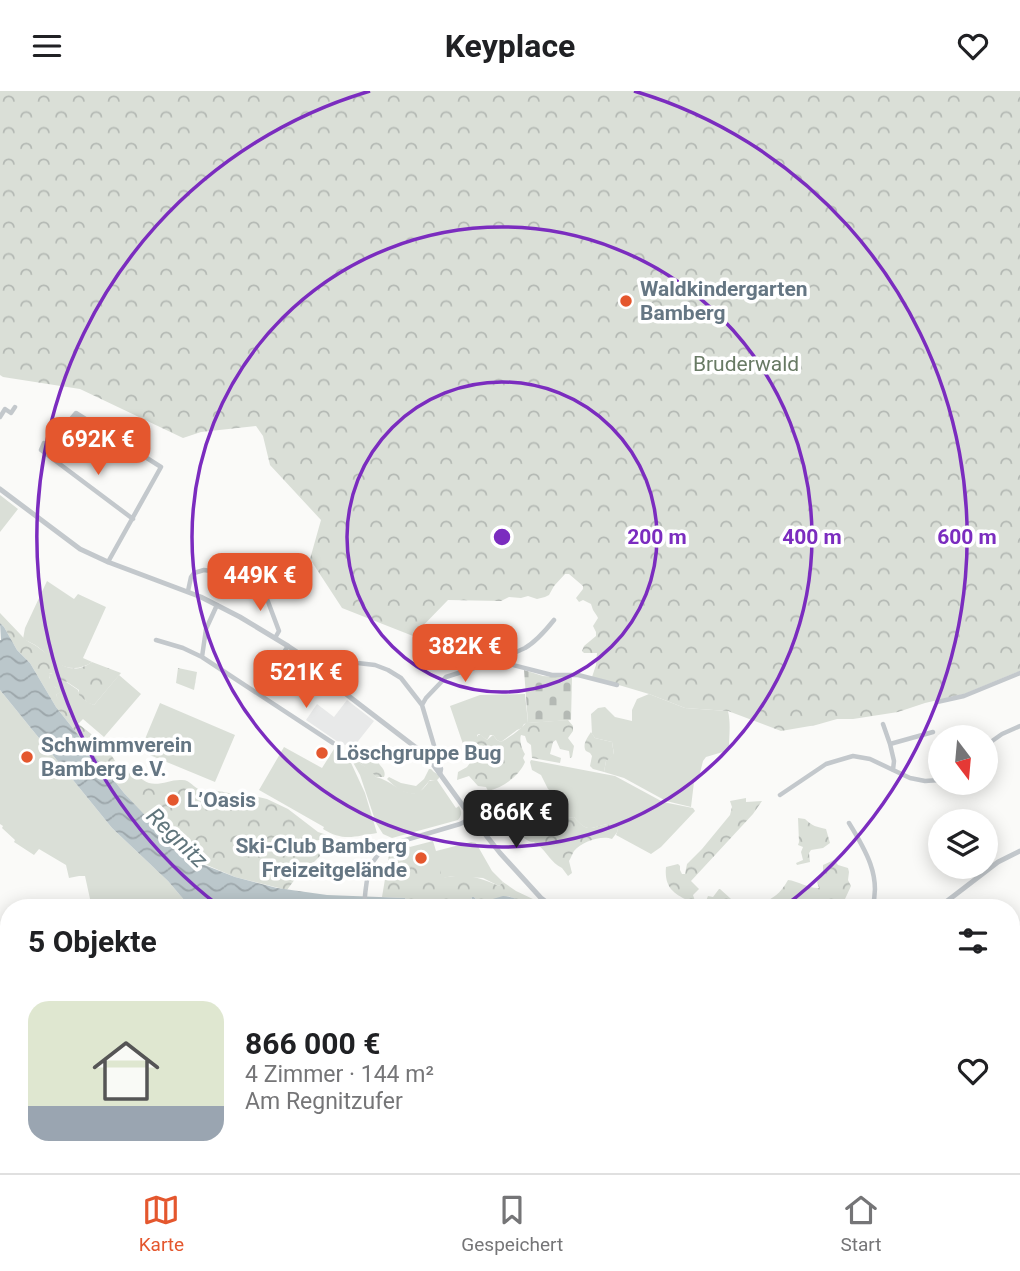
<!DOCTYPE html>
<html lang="de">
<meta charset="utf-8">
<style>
body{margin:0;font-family:Roboto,sans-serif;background:#f6f6f6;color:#202124;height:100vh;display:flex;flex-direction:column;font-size:26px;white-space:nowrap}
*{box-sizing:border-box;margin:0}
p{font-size:23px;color:#757577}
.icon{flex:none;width:38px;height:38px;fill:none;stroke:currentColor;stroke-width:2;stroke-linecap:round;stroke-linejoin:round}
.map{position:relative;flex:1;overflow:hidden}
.drawer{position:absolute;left:0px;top:808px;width:1020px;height:275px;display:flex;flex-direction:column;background:#fff;border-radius:28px 28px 0 0;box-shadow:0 4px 18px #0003}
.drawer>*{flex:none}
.needle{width:46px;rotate:164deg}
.tools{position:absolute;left:928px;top:634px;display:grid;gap:14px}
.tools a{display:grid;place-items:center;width:70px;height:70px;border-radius:50%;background:#fff;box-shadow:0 4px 18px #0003;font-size:35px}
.price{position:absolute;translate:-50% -60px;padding:0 16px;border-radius:14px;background:#e4572e;color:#fff;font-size:23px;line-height:46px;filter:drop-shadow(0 2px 4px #0008)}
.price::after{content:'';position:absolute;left:50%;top:42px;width:21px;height:16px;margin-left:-10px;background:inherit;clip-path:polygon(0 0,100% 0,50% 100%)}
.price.active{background:#222;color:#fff}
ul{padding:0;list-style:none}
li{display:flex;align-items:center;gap:21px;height:175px;padding:0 28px}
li+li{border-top:2px solid #e0e0e0}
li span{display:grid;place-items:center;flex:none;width:196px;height:140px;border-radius:21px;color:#555}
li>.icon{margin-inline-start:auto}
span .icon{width:84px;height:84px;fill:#fffc;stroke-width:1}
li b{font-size:30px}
h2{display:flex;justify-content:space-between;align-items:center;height:84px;padding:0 28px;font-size:30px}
header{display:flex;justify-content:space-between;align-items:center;height:91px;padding:0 28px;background:#fff;font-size:32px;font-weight:700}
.tabs{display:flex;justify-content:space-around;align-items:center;height:98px;border-top:2px solid #e0e0e0;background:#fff;font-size:19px;color:#757577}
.tabs a{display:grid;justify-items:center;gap:4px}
.tabs .active{color:#e4572e}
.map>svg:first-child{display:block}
</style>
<header><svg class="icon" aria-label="menu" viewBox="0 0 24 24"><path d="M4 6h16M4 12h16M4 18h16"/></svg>Keyplace<svg class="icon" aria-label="heart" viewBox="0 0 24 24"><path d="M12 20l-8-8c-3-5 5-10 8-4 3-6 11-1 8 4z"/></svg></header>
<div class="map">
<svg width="1020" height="1082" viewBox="0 0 1020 1082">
<defs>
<pattern id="forest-crowns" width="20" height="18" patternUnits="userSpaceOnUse" patternTransform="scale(1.75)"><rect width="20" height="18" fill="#dadfd7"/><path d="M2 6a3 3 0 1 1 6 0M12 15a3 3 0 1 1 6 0" fill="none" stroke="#b4b9b4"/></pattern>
<pattern id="cemetery-stones" width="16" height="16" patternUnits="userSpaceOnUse" patternTransform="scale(1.75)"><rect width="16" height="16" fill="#dadfd7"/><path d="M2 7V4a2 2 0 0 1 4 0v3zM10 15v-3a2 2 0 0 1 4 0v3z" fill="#b4b9b4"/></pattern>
<pattern id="water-waves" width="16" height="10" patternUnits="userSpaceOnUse" patternTransform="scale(1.75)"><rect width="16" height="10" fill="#bbc7cb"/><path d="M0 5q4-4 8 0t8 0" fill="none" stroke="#9ca6aa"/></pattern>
</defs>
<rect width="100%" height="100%" fill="#fafaf8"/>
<path fill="#e8e9e9" d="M347,609L374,630L355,654L352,655L341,653L306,629L317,613L334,626Z"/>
<path fill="#dadfd7" d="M0,404L18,418L0,441Z
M47,490L74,508L78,503L106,516L83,567L92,571C80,579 68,579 55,571C49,567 44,560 38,556C34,553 28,550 23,548L25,537Z
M53,582L78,599C80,606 86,611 94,614L119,584L141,603L104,646L83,628L78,633C69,625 60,615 56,604L61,600C54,596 49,591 49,583Z
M0,599L112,737L168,790L191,817H92L85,785H79L69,787L66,774L39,758L34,764L14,751L15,749L2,737L3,735L0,733Z
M525,603L528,632L524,633L522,637L517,639L501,651L497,649L493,644H490L487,649L479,643L477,644V648L464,656L450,615L480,604Z
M649,603L685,617L728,620C731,634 729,644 729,657L726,660L706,666L703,670L700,682L694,691L691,716L666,710L624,687L604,681L606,670L614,663L612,651L595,647L592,643L591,623L598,617L605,616L615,626L632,630V619L637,608Z
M160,612L235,644L215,691L140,660Z
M284,656L322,677L334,658L350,669L352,674L365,702L377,742C356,745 343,751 323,738L324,736L259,699Z
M350,666L372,680L376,686C396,690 412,718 429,690L437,689L456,717L459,715C462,721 462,724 458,729L392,747L383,743L376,732L360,684Z
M531,669L615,685L663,711L693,717L695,720L661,756L651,763L616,744L618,739L607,733C590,737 587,742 574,726L568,727L563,725L567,718V715L548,698L541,684L532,679L530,671Z
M433,750L436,760L471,751L476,752L492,780L503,791L499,795L483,787L452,785L411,795L402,758Z
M731,1074L800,1075L811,1082H727Z
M299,1075H344V1082H299Z
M565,1075H624L627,1082H571Z"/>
<path fill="url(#forest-crowns)" d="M0,0H1020V580L964,603L925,612L898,621L853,628H837L816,634L781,640L728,620L685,617L649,603L592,586L596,574L597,562H584L582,560L584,555L596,545V541L593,535L598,527L597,525L593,519L591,513L583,509L579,511L576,507L583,498V495L569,483H565L554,495L549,504L545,506L537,508L528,505L521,507L509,506L501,510L448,509L413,545L342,517L310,468L321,429L270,374L263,345L256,335L201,341L183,347L80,298L3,286L0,284Z
M0,522L21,544C26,551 33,552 39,557C57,570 69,587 92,571L121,582L94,614L88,612L79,604V599L67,591L57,588L52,582L49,583V587L53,589L55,596L62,600L56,604L63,616H70L74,623L71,627L105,654L117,673C136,675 135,687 149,692C160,695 171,688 182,689C191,689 193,697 201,699C205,700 209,699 212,699C220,700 227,702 234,703L237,706L250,704L267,708L288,718L318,741L336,747L333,752L320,749L311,750L307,761L322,763L314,771L301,776L298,784L287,799L235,786L202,772L157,738L124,702L56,616L30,572L17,559L4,536L0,532Z
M178,577L197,581L194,599L176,592Z
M568,629L573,635V640L568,647L574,655L572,666L570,667L569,660L560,658L556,649L553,651L550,663L561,667L560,672L532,667L531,654L527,651L525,645L521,644C519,649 522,659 525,663L523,667L525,671C519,685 504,696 488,700L486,696L478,695L469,685L457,689L458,681L467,676L470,672L469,663L464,656L476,648L478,644H481L487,649L493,644L497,649L501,651C510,646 520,639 526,632Z
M591,641L595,647L612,651L614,664L606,670L604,681L593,678L590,675L592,665L590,662L586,660C582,654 587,647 591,641Z
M357,655L365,663L374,656L378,658L376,669C379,674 387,679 384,686H376C369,675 351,671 347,658L349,656Z
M429,678H431L434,681L439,684V687L436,690L430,689L419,702C405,705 396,697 387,688L389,686L401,692L416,695L424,688Z
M746,707V711L762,710L753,723L691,790L699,798L693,804L695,810L691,811C674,803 664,797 666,776L678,773L680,775V779L682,783H685L687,773L702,758L730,724L732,716L730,710Z
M539,720L549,722L559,727L564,725L568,727L574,726C588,742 589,737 607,733L617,738L618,740L612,748C601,744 582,751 574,760C572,763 571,767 569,770L572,782L568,785L562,777C551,772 547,761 538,754C530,748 536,754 527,749C519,744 513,735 513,725L508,722H522L530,725Z
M798,727L805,728C812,735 817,736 826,738L830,752L823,757L811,759L809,762L810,771L797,774L796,772L803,769L801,761L803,756L798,754L799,751Z
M407,754L423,764L424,768L419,778L423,785H430L434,776L439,774L442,787C464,782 479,786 499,795L503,791L516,800L535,809L537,817L508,805L479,812L474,806L471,807V814L484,817H409L405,807L382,806L390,758Z
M834,769L838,774L848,777L849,781L848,789L851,795L845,808L844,817H810L808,814L796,813L795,817H751C769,809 778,807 788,789C798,790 810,798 819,797L817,791L823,781V774Z
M719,798H720L741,817H703L708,805L713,806Z
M843,1075H933L936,1082H853Z"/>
<path fill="url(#cemetery-stones)" d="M524,579L543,585L572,587L571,629L528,632Z"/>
<path fill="url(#water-waves)" d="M0,532L4,536L17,559L30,572L56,616L124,702L158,738L202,773L235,786L277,797L327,804L405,807L409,817H191L168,790L112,737L0,599V549H1Z
M503,805C516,805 525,814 537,817H499L498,814H495L489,817L474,816L470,812L472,806H474L479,812Z
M0,982L9,988V1038L0,1032Z
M800,1074L843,1075L853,1082H811Z
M64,1075H135L145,1082H75Z
M626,1075H731L727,1082H629Z"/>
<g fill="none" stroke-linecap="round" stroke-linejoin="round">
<path stroke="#bbc7cb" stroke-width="2" d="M0,1056L9,1062
M27,1074L37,1082"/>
<path stroke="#c3c8cc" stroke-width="4.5" d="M0,326L5,318L11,322L15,316
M66,334L76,322L161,376L108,471
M44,352L41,359L133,428
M188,500L191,486L194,482L204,479L211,480L260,501L267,508L279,540L275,547
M156,549L183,557L202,566L333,652
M202,566L206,538L217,514
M500,572C507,564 516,561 525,557C537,550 546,539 554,529
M317,577L323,568L375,574L388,579L401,587L422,614L441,678L440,683
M258,601L288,555
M937,611L964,605L1020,582
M422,614L426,607L446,586L477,576L492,573L505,572L552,584H578L617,594
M883,633L890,653L933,641
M890,653L894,670L893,679
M985,655L1002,643L1020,635
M780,704L826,673L853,665L870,668L910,687L925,690L940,689
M849,732C865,758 882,786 872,817
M364,817C366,792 366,766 392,753L460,733L472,727
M0,1061L9,1072
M10,1074L22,1082
M533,1074L534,1082
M970,1074L991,1082"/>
<path stroke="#c3c8cc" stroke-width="5" d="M0,398L80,458L108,471L201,506L240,526L288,555L306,567L346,603L427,665L466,719L500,762L541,807L554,817
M938,817L998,771L1020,760"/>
</g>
<g fill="none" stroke="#7b2cbf" stroke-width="3.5">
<circle cx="502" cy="446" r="155"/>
<circle cx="502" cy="446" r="310"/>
<path d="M219 815A465 465 0 0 1 370 0M634 0A465 465 0 0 1 785 815"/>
</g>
<g fill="#e4572e" stroke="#fff" stroke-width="2.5">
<circle cx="626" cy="210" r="7"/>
<circle cx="322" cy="662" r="7"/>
<circle cx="27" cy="666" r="7"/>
<circle cx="173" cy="709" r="7"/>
<circle cx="421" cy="767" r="7"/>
</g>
<g text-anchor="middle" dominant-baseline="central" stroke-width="7" stroke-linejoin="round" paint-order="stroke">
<g font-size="21" font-weight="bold" fill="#657683" stroke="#fff" text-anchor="start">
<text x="640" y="198">Waldkindergarten<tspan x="640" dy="24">Bamberg</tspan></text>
<text x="41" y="654">Schwimmverein<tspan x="41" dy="24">Bamberg e.V.</tspan></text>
<text x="336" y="662">Löschgruppe Bug</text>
<text x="187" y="709">L’Oasis</text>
<text x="407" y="755" text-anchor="end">Ski-Club Bamberg<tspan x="407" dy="24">Freizeitgelände</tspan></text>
</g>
<g font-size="21" fill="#687a64" stroke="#fff">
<text x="746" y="273">Bruderwald</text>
</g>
<g font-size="23" font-style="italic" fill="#60757c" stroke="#fff">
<text transform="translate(177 747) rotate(44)">Regnitz</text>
</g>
</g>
<circle cx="502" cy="446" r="10" fill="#7b2cbf" stroke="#fff" stroke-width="3.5"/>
<g font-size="21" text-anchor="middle" font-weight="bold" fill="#7b2cbf" stroke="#fff" stroke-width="7" stroke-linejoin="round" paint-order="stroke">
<text x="657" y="453">200 m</text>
<text x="812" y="453">400 m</text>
<text x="967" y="453">600 m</text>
</g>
</svg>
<div class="tools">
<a><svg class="needle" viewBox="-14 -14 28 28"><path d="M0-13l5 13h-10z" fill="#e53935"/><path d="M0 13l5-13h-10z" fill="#757577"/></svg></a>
<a><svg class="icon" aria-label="layers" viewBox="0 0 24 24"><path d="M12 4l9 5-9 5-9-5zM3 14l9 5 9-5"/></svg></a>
</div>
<b class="price" style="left:98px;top:386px">692K €</b>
<b class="price" style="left:260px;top:522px">449K €</b>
<b class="price" style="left:465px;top:593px">382K €</b>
<b class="price" style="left:306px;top:619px">521K €</b>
<b class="price active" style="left:516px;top:759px">866K €</b>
<section class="drawer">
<h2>5 Objekte<svg class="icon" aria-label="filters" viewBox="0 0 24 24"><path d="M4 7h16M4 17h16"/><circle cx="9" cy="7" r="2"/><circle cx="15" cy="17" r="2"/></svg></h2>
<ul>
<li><span style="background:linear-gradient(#dfe7d0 75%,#9aa5b1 0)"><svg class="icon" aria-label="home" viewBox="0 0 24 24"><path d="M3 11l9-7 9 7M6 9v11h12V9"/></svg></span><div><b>866 000 €</b><p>4 Zimmer · 144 m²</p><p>Am Regnitzufer</p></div><svg class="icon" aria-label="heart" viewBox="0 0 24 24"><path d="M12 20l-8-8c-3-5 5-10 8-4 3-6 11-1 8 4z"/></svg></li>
</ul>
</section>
</div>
<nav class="tabs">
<a class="active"><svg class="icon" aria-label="map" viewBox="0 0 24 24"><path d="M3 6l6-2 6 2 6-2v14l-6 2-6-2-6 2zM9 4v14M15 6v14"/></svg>Karte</a>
<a><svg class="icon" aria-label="saved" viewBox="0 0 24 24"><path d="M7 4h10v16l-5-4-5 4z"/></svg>Gespeichert</a>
<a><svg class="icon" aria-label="home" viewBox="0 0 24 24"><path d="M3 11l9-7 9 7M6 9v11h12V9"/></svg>Start</a>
</nav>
